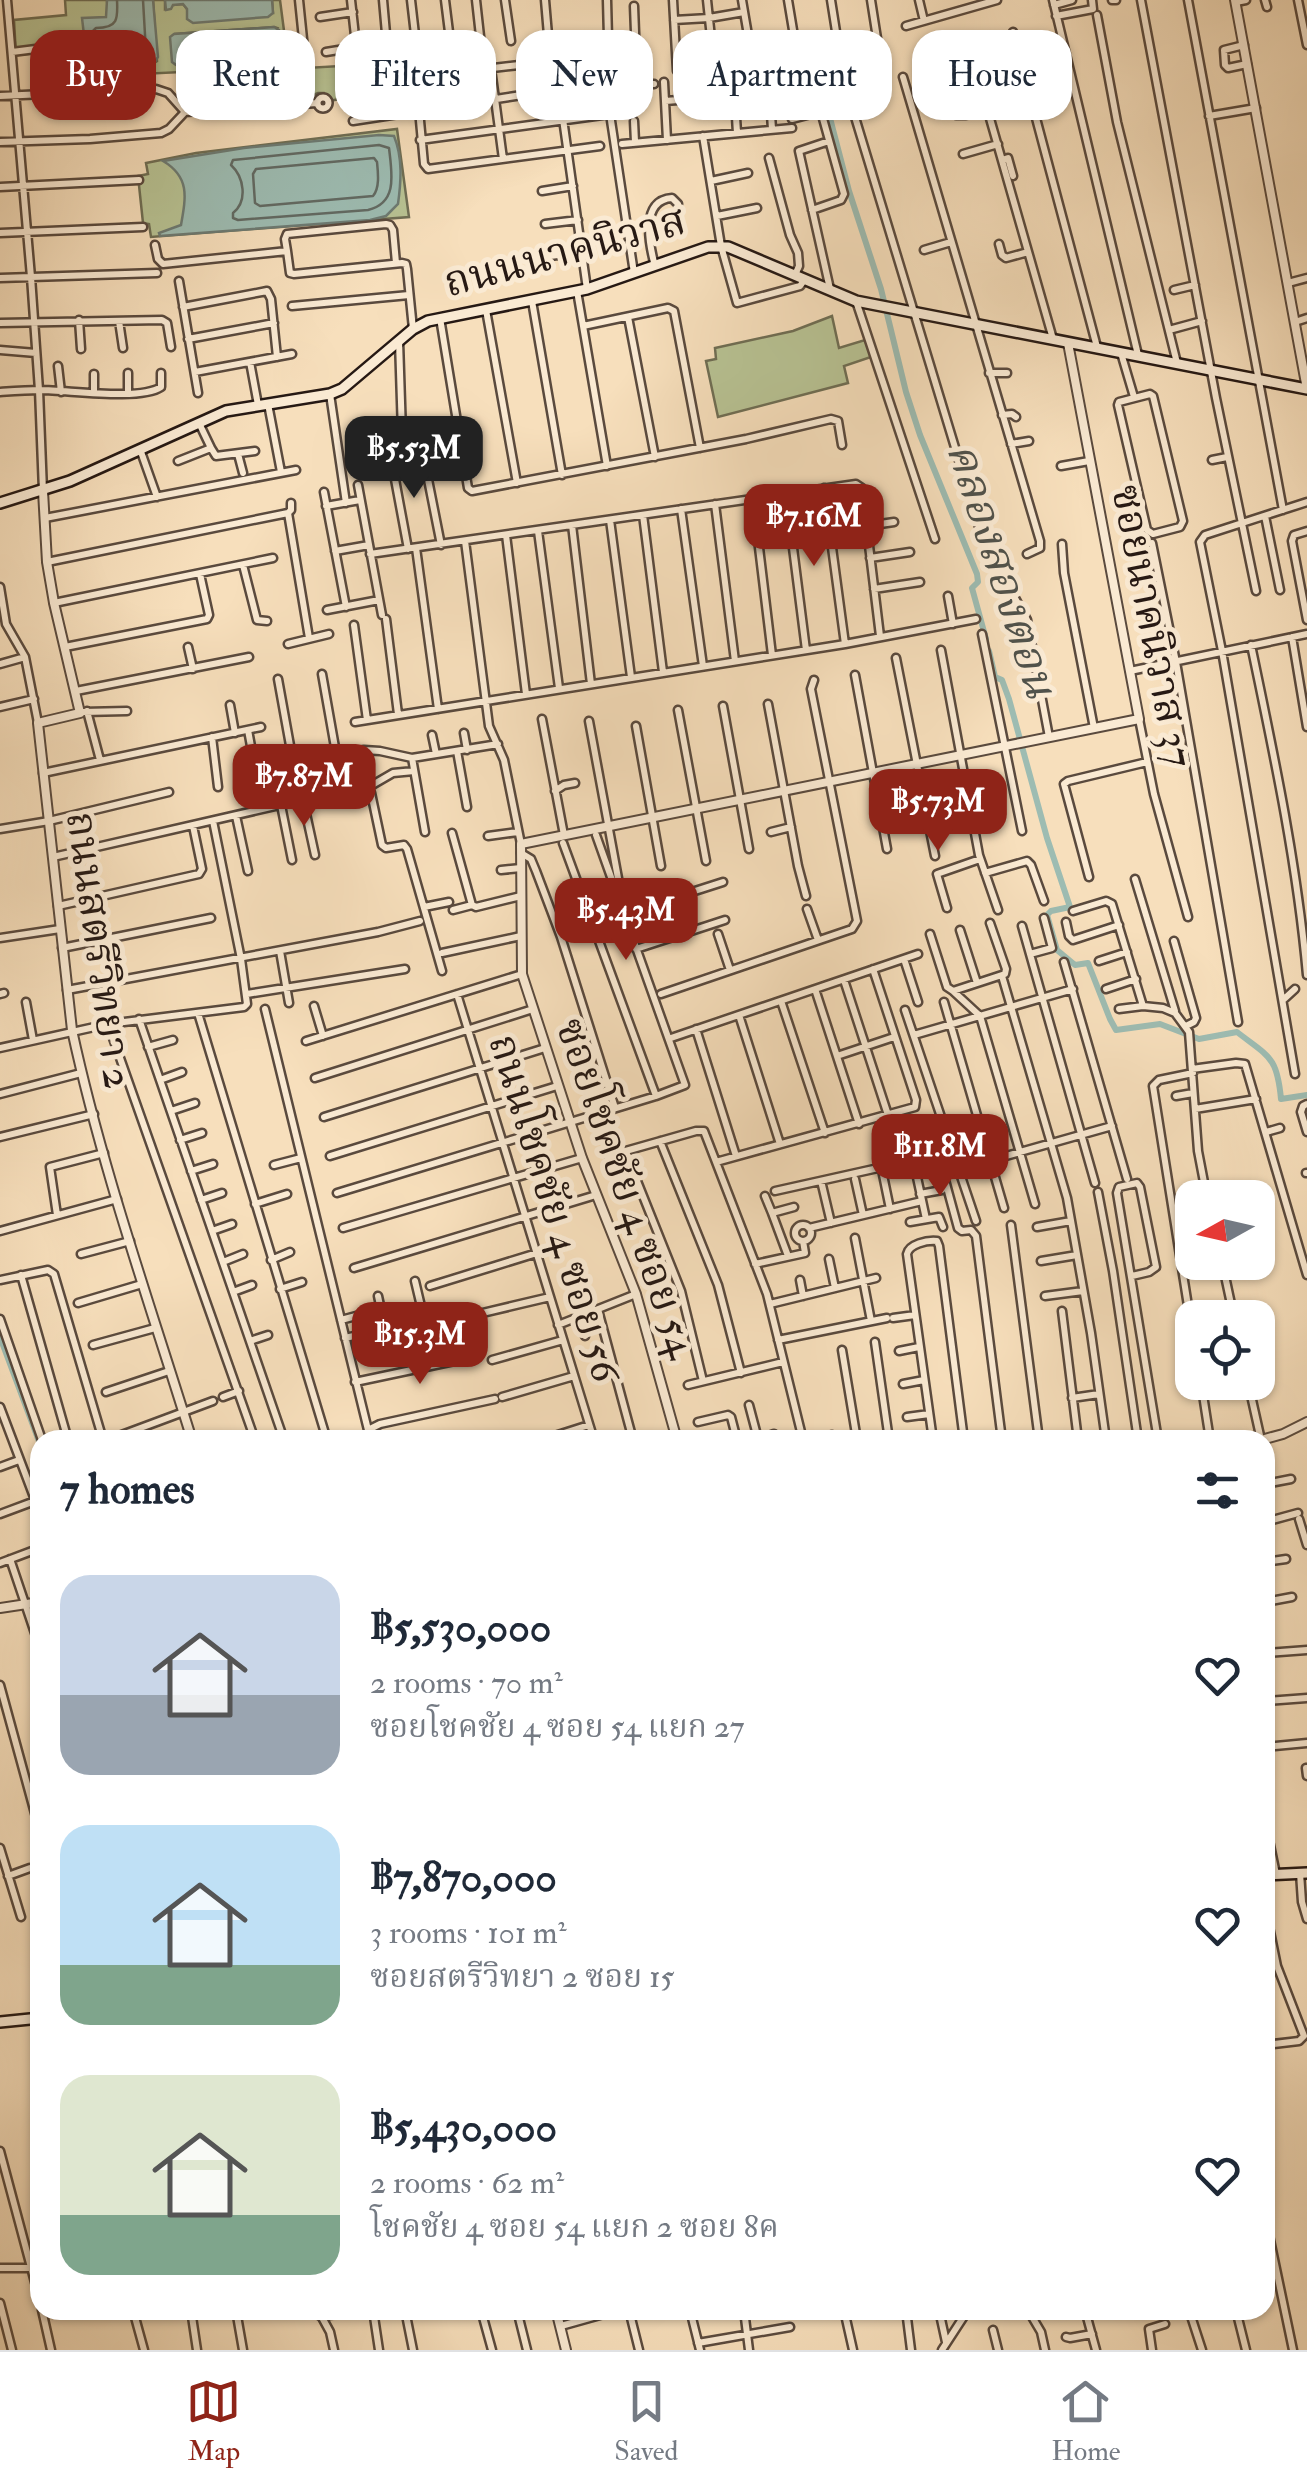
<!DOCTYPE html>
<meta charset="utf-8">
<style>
body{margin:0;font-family:"IM FELL Double Pica","Noto Serif Thai",serif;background:#f2f2f3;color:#1f2937;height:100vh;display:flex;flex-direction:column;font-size:38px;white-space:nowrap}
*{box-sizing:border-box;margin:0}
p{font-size:32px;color:#747a83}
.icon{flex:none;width:55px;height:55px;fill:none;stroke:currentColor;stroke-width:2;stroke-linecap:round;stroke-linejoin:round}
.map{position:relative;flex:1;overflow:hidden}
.drawer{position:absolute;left:30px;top:1430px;width:1245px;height:890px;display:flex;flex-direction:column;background:#fff;border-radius:30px;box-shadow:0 2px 8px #0004}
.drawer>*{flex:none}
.top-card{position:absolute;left:30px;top:30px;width:1248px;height:90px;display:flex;gap:20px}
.needle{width:65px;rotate:262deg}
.fabs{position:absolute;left:1175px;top:1180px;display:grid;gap:20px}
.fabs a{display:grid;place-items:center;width:100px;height:100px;border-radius:20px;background:#fff;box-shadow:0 2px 8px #0004;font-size:50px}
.price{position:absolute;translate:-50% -85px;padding:0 22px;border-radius:20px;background:#8f2418;color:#fff;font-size:32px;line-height:65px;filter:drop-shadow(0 2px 5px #0008)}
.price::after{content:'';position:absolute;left:50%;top:60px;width:30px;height:22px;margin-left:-15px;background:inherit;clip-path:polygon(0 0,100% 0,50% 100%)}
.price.active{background:#222;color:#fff}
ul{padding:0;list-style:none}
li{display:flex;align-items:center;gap:30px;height:250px;padding:0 30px}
li span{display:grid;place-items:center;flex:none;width:280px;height:200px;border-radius:30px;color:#555}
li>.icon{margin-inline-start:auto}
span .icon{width:120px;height:120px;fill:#fffc;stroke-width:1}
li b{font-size:42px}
h2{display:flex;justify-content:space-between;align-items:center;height:120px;padding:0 30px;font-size:42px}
.chip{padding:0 35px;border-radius:30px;background:#fff;box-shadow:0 2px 8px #0004;font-size:35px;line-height:90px}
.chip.active{background:#8f2418;color:#fff}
.dock{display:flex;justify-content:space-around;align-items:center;height:140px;border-top:2px solid #e0e1e3;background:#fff;font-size:28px;color:#747a83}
.dock a{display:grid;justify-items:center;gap:5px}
.dock .active{color:#8f2418}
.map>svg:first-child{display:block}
</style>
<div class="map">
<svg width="1307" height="2350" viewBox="0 0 1307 2350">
<rect width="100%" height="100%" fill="#f7dfbc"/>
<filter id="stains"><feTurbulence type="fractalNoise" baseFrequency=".002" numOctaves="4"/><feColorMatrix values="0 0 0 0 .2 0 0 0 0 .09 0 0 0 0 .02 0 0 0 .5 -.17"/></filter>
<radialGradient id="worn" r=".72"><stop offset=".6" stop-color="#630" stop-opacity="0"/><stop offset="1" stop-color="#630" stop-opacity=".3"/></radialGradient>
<path fill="#b8c394" stroke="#6f6e54" stroke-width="2.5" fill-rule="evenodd" d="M65,0H107L108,16L104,18L89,64L110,67L154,63L157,61L153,0H165V9L173,5L183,4L187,9L273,13L272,0H280L289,69L340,66L345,98L329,101L324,93H318L304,99L206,108L202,71L79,77L75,50L16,55L14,20L66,15ZM274,27L277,28L237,62L174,34Z
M397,129L409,217L151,237L149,224L143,223L138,176L148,174L146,163L196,153Z
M832,316L839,348L865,340L871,357L844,366L848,383L718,417L706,361L716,359L715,348L793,331Z"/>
<path fill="#9dbcb2" stroke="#6d7b73" stroke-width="2.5" d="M107,0H153L158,57L154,63L105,67L87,61L82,18L106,17Z
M165,0H272L273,13L268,17L193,23L187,19V9L183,4L173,5L171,9L166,10Z
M274,27L279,30L281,61L278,65L241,68L235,60L176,65L172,62L170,37L174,34Z
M379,135L394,136C403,158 401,182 398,204L386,216L370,220L160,236L159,233L181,225C186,197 190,177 163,161L244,148Z"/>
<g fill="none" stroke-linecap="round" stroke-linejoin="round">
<path stroke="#626a63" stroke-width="2.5" d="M117,0C118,19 118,28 96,28L93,31L96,52L99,56L110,57L146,52L143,0
M265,37L270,42V52C249,64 248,50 230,51C216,51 201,53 186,54L181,50L185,43Z
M379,145L389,148C392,174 398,203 368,210L238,220L233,218V213C248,201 244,177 231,165L233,160Z
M374,158L377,162C378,172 380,188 373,196L260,206L255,203L253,174L256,169Z"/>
<path stroke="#9dbcb2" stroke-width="6" d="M824,95L849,191L881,289L906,392L920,435L977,574L978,582L972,588L986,639
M989,651L995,677L1002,680L1009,699L1047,838L1070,907L1051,911L1047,915L1057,950L1075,965L1088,963L1110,1019L1116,1030L1160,1024L1199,1039L1237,1032C1269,1057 1277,1056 1281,1099L1307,1095
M0,1337L40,1444"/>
<defs>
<path id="minor" d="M7,0L31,277L39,390L43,491
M299,0L306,68
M351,0L358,63
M383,0L388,56
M411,0L417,52
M445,0L451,48
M476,0L481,45
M505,0L511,41
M545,0L548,35L560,47L563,119L587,289
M607,0L610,114L634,273
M673,0L677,71
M707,0L714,66
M742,0L756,82
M788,0L802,84L805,91H812L882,70L871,0
M831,0L844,82
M919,0L924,21
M1053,0L1138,355
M1112,0H1116
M1141,0L1216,398L1256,591
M1188,0L1283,510
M1265,0L1267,7
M1298,0L1307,45
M1236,2L1246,0
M1054,5L1072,0
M634,6L637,85
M1097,15L1117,122L1177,363
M1056,16L1093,9L1092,0
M320,17L353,12
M674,20L709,18L744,12
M906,26L997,0
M1013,32L1097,347
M1244,45L1224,50L1225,65L1228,68L1247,64
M12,52L83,43
M326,52L357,47
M992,58L976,63L975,66L1053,339
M491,69L503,159
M424,76L519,65L525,69L529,94
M903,77L1040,541V548L1027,554
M664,82L667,140
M696,82L700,113
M940,84L978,74
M345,85L424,76L429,109
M609,86L654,84
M848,94L983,540L1027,620L1049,737
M0,96L156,89L168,93L185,112
M317.5 103a5.5 5.5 0 1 1 11 0a5.5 5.5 0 1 1-11 0Z
M770,100L772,129
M665,101L731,96L735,101L737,133
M951,105L956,115H965L988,111
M419,110L424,164L428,169L600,146
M1209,116L1256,108
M792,119L815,113L822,115L844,194L841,200L812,210
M353,121L561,89
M634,121L635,142
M703,136L721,246L737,303L800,286L805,279
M420,140L610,114
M829,141L799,151L830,289
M0,142L90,139L161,133L169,129L185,112L317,103
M622,144L792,128
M963,154L998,144
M769,158L790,235L798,253L799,266L795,275
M1002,160L1008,158L1013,176
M711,181L748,173
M0,187L139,180
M542,191L573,186
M717,216L757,208
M545,224L578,220
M0,233L143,227
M999,244L1002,255L1006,258L1028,252
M155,245L158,259L163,264L287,251L290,273L294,274L402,263L406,264L407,269L413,329
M924,250L951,242
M287,251L285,239L287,234L386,224L390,225L393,230L396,263
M550,256L581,252
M655,266C649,244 640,200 672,198L678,204
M0,278L157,273
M179,281L198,393
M1288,283L1307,278
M1174,290L1195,285
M577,291L607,466
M532,301L562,475
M856,301L935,539
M292,306L409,295
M183,307L267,291L271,299L277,357
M486,310L517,483
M628,317L655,457
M440,318L468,488L472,491L746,439L831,419L838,421L842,445
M79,320L81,349
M119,321L123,348
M1295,322L1307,318
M0,323L162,320L167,323L171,347
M583,326L668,308L674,311L700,448
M1169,330L1202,321
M188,339L274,323
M399,341L402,433
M0,350L36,353
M1121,353L1134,397
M250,362L258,405
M58,366L61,392
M195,372L292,354
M128,373V393
M989,373H1007
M0,392C14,391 27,390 41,390C69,390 140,401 161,387V373
M94,393V374
M330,394L346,503
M1150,394L1153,396L1183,521L1180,527L1153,534L1147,530L1118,405L1119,402Z
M268,404L281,472
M1002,415L1012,414L1016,417
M199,423L211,448
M1011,444L1029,441
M140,449L157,497
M238,454L243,473
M1212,460L1227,457
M178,461L211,448L216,456L255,451
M1061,466L1089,461
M358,485L382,615
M824,488L845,644
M324,492L346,607
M786,493L806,650
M753,498L772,655
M291,503V510L288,513L309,638
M715,504L735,661
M326,506L360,500
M681,509L703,666
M643,515L663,672
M1265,516L1280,590
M45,518L296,470
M610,520L631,677
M572,525L591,684
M866,526L894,522
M538,531L559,688
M1307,531L1294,535L1292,541L1307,620
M506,535L526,694
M465,541L489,726L504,760L521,844
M1152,543L1176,662L1238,1022
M1062,544L1064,573L1094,728
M416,548L438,709
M408,549L389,447L394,441L415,440L421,444L441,545
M335,551L369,545
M370,554L856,484L862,488L880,636
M870,558L910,552
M47,562L288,513
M243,565L257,620L267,621
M0,587L6,624L25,657L38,723
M874,589L920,582
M948,596L953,624
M54,603L273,558
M327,610L379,600
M386,619L398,714
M354,625L367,720
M982,634L1022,831
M1292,637L1307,727
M288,644L329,634
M1251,645C1274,755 1297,863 1307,975
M65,647L207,619L209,615L200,574
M188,647L193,669
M941,650L979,855L998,910
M896,658L935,856
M0,664L25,657
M1130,671L1307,634
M322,674L336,753
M855,675L887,849
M278,679L291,751L296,759L364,750L380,751L412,758L498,744
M76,691L249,657
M768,704L798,866L806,896
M230,705L235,733
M723,706L749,849
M0,707L34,699
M678,710L706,861
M87,711L100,760
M83,712L127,711
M542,719L564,835
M1139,719L1154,794L1188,917
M589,721L620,889
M355,722L845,644L976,619
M636,726L661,866
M248,730L257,779
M464,733L467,750
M432,735L436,754
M212,737L218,787
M457,751L467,807
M412,758L425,832
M299,772L305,765L306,758
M43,773L261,727
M364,786L374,784L393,773L414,771
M555,791L564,785L575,783
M303,800L315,855
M281,805L292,860
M973,815L991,811
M236,816L248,871
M0,829L49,821L169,792
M771,832L791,827
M452,833L472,905L476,907L521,896
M488,836L518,832
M563,843L656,1096
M521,853L531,859L536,871L561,937L615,1108
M53,857L363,786L371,793L382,845L386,848L404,845L407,849L442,971
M501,870L521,868
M985,873L1027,861L1031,865L1044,901
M1089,877L1064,784L1068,781L1147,762
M1135,879L1175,1011
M58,906L199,874L202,869L193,826
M424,907L449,902
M947,908L937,874L980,859
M807,909L818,940
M453,910L472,905
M1073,911L1106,901L1112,904L1143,1006
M1066,922L1069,936L1073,940L1119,925
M1022,926L1095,1183
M960,930L977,983
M718,934L730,970
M930,934L947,987L953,991L1005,974L1006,969L990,923
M561,937L623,914L723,882
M0,938L60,929
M1174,941L1196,1018L1194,1022L1186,1026
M62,948L211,918
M636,949L725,920
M280,951L289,1003
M442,953L521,936
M1030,954L1052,948L1044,918
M904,959L918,1002
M1099,961L1127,952
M1064,962L1127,1179
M1002,976L1067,1198L1091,1333L1106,1440
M844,980L888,1115
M815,989L859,1124
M1106,989L1136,979
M67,990L378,932L420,921
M953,991L980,1016L1035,1204
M0,994L4,993
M247,994L405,969
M457,994L594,1440
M661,994L852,929L857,921L811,689L814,680
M1283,1000L1295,989
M781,1001L825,1133
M26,1002L33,1040
M944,1002L1004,1208
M314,1006L323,1036
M265,1009L368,1430V1440
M1119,1009L1143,1006L1163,1008L1175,1013L1189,1032L1198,1151L1207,1198
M905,1010L976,1221
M198,1013L327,1440
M739,1015L780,1144
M139,1019L284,1440
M108,1024L255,1440
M696,1029L736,1156
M914,1035L1073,989
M671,1038L918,954
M306,1041L522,974
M148,1047L173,1040
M0,1048L108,1024L244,1007L247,1004L241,959L213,821
M837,1056L894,1037
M1192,1069L1236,1063L1245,1064L1307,1275
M1295,1074L1222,651L1200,542L1205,535L1307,502
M315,1078L533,1009
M160,1080L182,1072
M0,1094L81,1073
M1176,1096L1193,1093
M1307,1104L1303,1106L1301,1112L1307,1132
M1195,1109L1256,1099
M171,1111L195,1103
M324,1117L545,1048
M1266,1132L1280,1128
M0,1137L94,1114
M920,1139L928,1145L932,1156
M180,1140L202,1133
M660,1141L718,1285L741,1373
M625,1151L681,1291L703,1381
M330,1156L557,1086
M608,1156L696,1131H704L767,1294L803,1440
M716,1162L915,1107L916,1100L873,969
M274,1165L301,1158
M960,1169L1112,1126
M882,1170L890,1209
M191,1171L213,1164
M1306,1173H1307
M855,1179L863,1215
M822,1185L831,1223
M775,1191L932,1156L939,1158L958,1228L962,1231L971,1230L976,1236L1002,1440
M1098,1192L1113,1271L1138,1440
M337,1193L656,1096L685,1085L596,835
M920,1194L942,1190
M765,1196L772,1213L794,1207
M201,1200L222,1193
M255,1204L287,1194
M772,1213L788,1256
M57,1215L50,1167L104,1153
M926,1219L915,1168L936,1163
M910,1222L939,1217L943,1227
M1011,1225L1039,1440
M795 1233a8 8 0 1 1 16 0a8 8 0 1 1-16 0Z
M1037,1227L1071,1221
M343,1228L582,1158
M809,1228L922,1201
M0,1231L117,1199
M212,1231L232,1224
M855,1238L871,1321
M81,1254L130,1241
M829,1259L835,1288
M271,1260L290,1252
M1041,1261L1077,1255
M223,1262L243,1254
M1222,1262L1234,1318
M755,1264L805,1253L803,1241
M354,1268L596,1195
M21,1275L68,1440
M1132,1276L1149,1272L1156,1267L1140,1187L1137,1183L1119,1187L1117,1193L1158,1440
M0,1280L48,1270L54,1274L103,1440
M800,1280L803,1296
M415,1281L424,1319
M430,1286L537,1253
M280,1289L302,1282
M233,1292L252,1285
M378,1296L385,1329
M1045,1296L1083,1291
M78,1303L142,1284
M770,1304L876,1278
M598,1310L633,1440
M1062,1311L1078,1440
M474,1315L550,1297
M893,1318L915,1315
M0,1319L42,1440
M574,1319L581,1326L585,1336
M1258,1319L1265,1318
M341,1320L356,1316
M558,1325L636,1294
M1192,1331L1153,1086L1159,1080L1193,1073
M345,1338L463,1311
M778,1340L887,1318
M250,1341L268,1335
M875,1342L889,1440
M93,1345L155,1328
M842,1350L857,1440
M899,1351L919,1347
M492,1360L563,1340
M355,1382L478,1356
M1201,1382L1210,1440
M1248,1382L1261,1440
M903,1384L924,1380
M688,1385L783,1362
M106,1392L169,1371
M223,1397L239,1391
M502,1397L574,1376
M1072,1398L1099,1394
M749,1405L758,1439
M0,1407L40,1513
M907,1417L929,1414
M698,1422L728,1415L731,1417L737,1440
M368,1430L380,1424L495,1399
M119,1436L213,1401
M542,1440L589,1425
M757,1440L774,1434
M818,1440L832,1435
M933,1440L907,1254C909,1244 927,1240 937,1241L939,1246L964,1440
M0,1467L19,1460
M1265,1484L1291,1479
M0,1514L35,1501
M1299,1519L1307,1545
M1265,1522L1298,1513
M10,1559L40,1648
M1265,1562L1286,1559
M0,1563L40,1548
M1265,1602L1292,1597
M1265,1653L1307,1650
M0,1685L36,1817
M1265,1701L1307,1698
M1265,1747L1307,1743
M1306,1768L1307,1776
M1265,1821L1276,1874
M0,1848L21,1917
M1300,1873L1302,1902L1307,1919
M8,1876L30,1868
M1265,1907L1277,1966L1304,2036L1299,2041L1265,2045
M0,2151L40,2301
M1265,2216L1293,2350
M0,2268H32
M0,2303L12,2350
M42,2310L51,2350
M133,2310L144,2350
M191,2310L197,2350
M236,2310L243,2350
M318,2310L330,2332L334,2350
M405,2310L413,2350
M481,2310L492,2350
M517,2310L527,2350
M629,2310L639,2350
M690,2310L700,2350
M744,2310L749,2350
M844,2310L853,2350
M906,2310L911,2350
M939,2310L946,2342
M1028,2310L1041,2332L1045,2350
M1085,2310L1096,2350
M1189,2310L1202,2350
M1236,2310L1246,2350
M464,2314L474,2310
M320,2316L373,2310L379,2350
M561,2326L618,2310
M993,2330L998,2350
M1066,2337L1070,2338L1092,2334
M698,2343L790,2327
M942,2350L968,2310
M1152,2350L1149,2329L1165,2324"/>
<path id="tertiary" d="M1235,0L1307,389
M43,491L47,562L54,603L80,713L38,723L72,1030C102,1169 150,1304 192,1440
M677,1440L636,1294L582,1158L522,974L521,844L1139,719L1068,343
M1261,1440L1283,1434L1307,1422
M0,1608L40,1602
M556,2310L566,2350"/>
<path id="secondary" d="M0,503L70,481L226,411L330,394L342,389L413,329L428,321L587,289L708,247H728L856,301L1307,389
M1265,1875L1307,1873
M0,2022L40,2018"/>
</defs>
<use href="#minor" stroke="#5a4a3e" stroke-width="11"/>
<use href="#tertiary" stroke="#5a4a3e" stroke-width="12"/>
<use href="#secondary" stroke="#261914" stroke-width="14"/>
<use href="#minor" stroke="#faead3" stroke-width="6"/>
<use href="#tertiary" stroke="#faead3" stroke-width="8"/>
<use href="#secondary" stroke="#faead3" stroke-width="9"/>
</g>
<g text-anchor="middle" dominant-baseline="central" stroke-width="10" stroke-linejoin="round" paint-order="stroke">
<g font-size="42" fill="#261914" stroke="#faead3">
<text transform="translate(565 252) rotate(-15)">ถนนนาคนิวาส</text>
<text transform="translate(1152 626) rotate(79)">ซอยนาคนิวาส 37</text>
<text transform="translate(99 950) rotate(82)">ถนนสตรีวิทยา 2</text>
<text transform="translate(626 1188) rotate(71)">ซอยโชคชัย 4 ซอย 54</text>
<text transform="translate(554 1208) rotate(73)">ถนนโชคชัย 4 ซอย 56</text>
</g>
<g font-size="45" font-style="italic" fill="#50524b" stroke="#faead3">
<text transform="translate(1001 570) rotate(72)">คลองสองตอน</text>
</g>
</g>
<rect width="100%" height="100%" filter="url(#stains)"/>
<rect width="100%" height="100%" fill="url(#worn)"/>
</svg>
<div class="fabs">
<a><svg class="needle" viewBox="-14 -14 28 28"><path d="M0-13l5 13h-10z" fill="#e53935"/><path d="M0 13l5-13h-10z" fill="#747a83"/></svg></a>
<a><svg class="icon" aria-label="locate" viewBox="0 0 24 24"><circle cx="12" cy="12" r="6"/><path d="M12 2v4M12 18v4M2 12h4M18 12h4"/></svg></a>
</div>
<b class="price active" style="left:414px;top:501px">฿5.53M</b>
<b class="price" style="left:814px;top:569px">฿7.16M</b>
<b class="price" style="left:304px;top:829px">฿7.87M</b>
<b class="price" style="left:938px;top:854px">฿5.73M</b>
<b class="price" style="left:626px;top:963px">฿5.43M</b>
<b class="price" style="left:940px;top:1199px">฿11.8M</b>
<b class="price" style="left:420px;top:1387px">฿15.3M</b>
<div class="top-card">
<a class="chip active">Buy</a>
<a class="chip">Rent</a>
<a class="chip">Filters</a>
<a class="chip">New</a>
<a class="chip">Apartment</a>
<a class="chip">House</a>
</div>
<section class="drawer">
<h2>7 homes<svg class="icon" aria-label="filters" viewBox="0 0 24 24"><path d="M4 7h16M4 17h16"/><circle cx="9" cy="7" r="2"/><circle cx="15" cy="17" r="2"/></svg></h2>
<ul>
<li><span style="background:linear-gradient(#c9d6e8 60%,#9aa5b1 0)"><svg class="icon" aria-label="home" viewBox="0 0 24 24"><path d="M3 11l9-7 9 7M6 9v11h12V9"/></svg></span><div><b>฿5,530,000</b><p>2 rooms · 70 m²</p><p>ซอยโชคชัย 4 ซอย 54 แยก 27</p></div><svg class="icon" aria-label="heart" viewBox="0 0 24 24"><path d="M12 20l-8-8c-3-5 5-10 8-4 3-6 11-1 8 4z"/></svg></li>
<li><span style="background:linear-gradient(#bfe0f5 70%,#7fa58c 0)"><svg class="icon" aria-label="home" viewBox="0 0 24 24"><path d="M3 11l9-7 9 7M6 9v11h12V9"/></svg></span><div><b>฿7,870,000</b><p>3 rooms · 101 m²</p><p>ซอยสตรีวิทยา 2 ซอย 15</p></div><svg class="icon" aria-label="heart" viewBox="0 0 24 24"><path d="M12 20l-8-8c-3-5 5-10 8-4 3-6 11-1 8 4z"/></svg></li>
<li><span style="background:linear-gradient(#dfe7d0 70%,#7fa58c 0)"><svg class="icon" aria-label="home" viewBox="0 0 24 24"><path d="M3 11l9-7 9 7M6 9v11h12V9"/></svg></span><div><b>฿5,430,000</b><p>2 rooms · 62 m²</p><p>โชคชัย 4 ซอย 54 แยก 2 ซอย 8ค</p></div><svg class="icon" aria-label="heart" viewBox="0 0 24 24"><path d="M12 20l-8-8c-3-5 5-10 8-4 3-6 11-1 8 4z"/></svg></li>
</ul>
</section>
</div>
<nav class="dock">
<a class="active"><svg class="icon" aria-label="map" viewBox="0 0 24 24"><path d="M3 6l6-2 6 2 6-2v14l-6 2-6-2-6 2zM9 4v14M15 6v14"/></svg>Map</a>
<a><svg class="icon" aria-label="saved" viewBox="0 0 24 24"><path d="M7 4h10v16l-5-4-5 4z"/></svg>Saved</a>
<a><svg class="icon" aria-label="home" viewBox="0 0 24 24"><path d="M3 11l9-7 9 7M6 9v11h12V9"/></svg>Home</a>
</nav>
